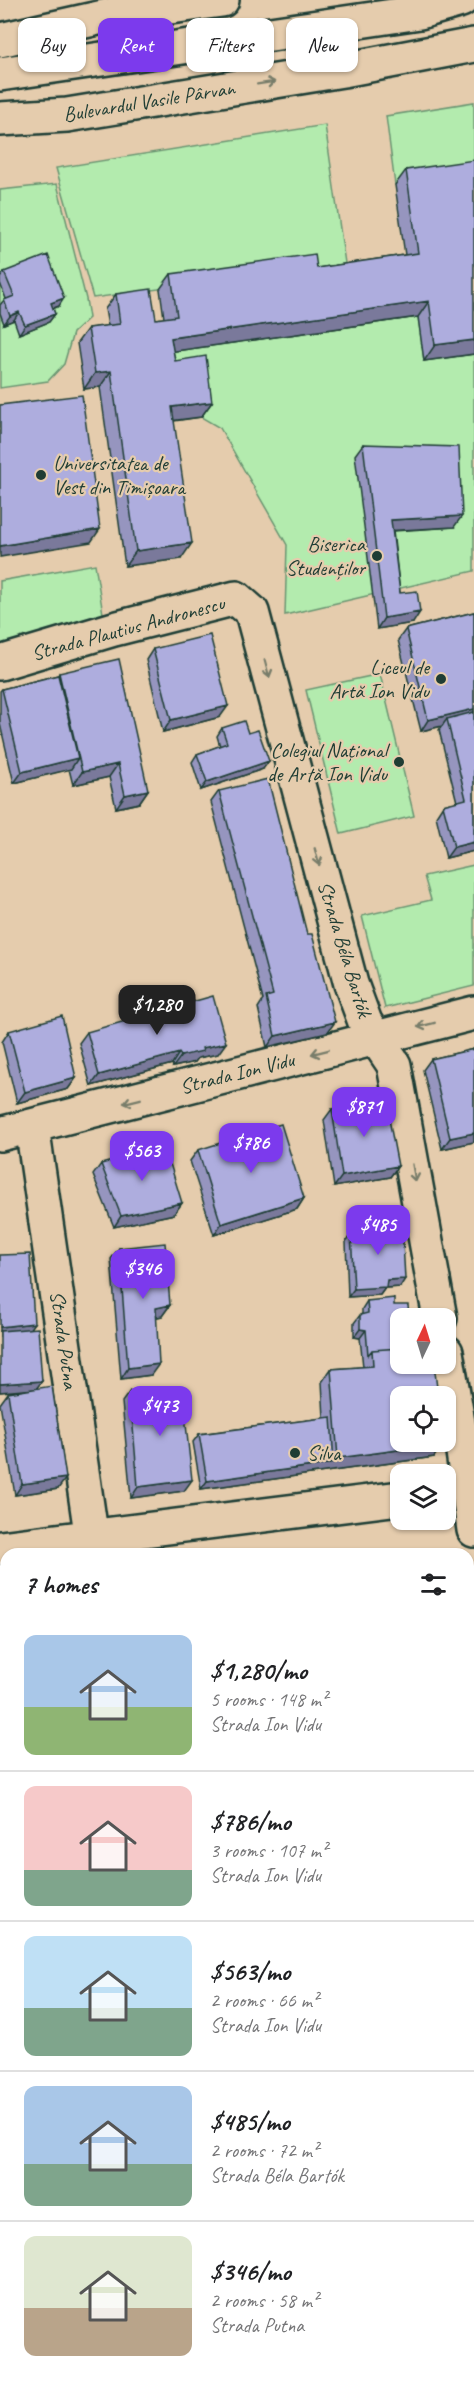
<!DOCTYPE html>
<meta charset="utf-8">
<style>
body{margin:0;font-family:Caveat,sans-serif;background:#f6f6f6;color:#202124;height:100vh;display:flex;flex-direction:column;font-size:22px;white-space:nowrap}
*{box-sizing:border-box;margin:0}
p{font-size:20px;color:#757577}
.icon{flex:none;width:33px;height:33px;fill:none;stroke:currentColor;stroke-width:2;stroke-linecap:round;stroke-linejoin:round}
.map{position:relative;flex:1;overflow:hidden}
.sheet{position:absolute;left:0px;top:1548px;width:474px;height:834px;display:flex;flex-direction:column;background:#fff;border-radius:18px 18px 0 0;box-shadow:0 2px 4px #0004}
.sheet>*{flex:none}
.top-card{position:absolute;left:18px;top:18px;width:438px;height:54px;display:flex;gap:12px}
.needle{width:39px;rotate:4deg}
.tools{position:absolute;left:390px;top:1308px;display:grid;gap:12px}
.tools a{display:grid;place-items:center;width:66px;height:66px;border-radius:12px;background:#fff;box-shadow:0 2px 4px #0004;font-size:30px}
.price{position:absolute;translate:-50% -51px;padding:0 14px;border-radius:12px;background:#7c3aed;color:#fff;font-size:20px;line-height:39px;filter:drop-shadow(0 2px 3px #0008)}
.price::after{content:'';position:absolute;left:50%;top:36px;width:18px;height:14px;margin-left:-9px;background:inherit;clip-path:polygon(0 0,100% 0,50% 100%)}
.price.active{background:#222;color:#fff}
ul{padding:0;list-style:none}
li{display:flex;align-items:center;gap:18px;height:150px;padding:0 24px}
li+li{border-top:2px solid #e0e0e0}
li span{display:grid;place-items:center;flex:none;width:168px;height:120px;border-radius:12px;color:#555}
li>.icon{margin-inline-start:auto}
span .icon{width:72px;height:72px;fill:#fffc;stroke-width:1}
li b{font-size:26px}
h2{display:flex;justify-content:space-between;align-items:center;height:72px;padding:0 24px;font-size:26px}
.tag{padding:0 21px;border-radius:12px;background:#fff;box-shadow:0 2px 4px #0004;font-size:21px;line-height:54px}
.tag.active{background:#7c3aed;color:#fff}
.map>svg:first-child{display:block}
</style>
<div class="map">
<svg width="474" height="2382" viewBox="0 0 474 2382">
<rect width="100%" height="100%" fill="#e5ccad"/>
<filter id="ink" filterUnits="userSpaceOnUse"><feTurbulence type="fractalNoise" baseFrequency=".0167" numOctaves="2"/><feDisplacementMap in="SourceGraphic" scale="12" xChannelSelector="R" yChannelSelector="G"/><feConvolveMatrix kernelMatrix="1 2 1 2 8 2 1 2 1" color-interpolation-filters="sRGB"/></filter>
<g filter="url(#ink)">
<path fill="#b3ebae" stroke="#699471" stroke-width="1.5" d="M474,102V174L395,185L386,116Z
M325,125L347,277L304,269L93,298L56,168Z
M57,184L86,299L89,318L73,333L64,364L48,381L0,388V190Z
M418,317L424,360L474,354V571L285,615L287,545L220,428L201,417L164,376L161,353Z
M95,564L104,620L0,652V581Z
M380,674L414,816L341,834L306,690Z
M474,865V986L385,1008L362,916L431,900L424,876Z"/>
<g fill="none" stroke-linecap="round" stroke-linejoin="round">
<defs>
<path id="minor" d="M0,663L114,629L236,598L252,612L351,984L365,1022L394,1065L440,1318
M32,1126L94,1554
M0,1134L474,1013
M446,1352L463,1452L474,1530
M0,1548L400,1498
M468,2091L474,2085
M0,2252H6
M247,2376L252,2382"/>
<path id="major" d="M0,40L112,15L222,0
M0,74L420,12L461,0
M0,119L67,115L343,70L474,45"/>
</defs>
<use href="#minor" stroke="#1f3d34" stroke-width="38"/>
<use href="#major" stroke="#1f3d34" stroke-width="38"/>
<use href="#minor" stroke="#e5ccad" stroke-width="33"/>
<use href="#major" stroke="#e5ccad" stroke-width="33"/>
</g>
<path fill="#9695bf" stroke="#1f3d34" stroke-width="1.5" d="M406,170L474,354L424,361L418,317L173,351L175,361L212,402L201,417L174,421L181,559L125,566L100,387L84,389L77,343L88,328L108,326L105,309L116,294L156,319L164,318L160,289L171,274L317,268L405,255L395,185Z
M4,272L59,306L53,309L55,314L49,322L19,334L14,320L4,324L0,313V305L4,300L6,299L0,283V278Z
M363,444L454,527L393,531L400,593L413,623L377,629L355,455Z
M474,612V851L446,858L436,816L443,805L457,802L439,730L442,726L421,731L398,640L406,629Z
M153,649L220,717L163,732L146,660Z
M59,673L148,790L139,803L116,808L109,777L73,785L69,769L14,783L0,724V691L2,689L58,675Z
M222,728L263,769L201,790L192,762L197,754L220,746L217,736Z
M219,791L327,1033L267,1047L258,1008L263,1000L211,802Z
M9,1031L76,1078L68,1089L17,1103L2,1042Z
M87,1032L218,1054L198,1058L195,1062L173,1067L172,1064L91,1086L79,1043Z
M474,1049V1142L442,1149L423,1070L431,1059Z
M332,1109L398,1166L390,1177L334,1187L324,1120Z
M198,1150L304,1198L297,1209L214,1235L190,1161Z
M101,1164L182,1203L174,1214L114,1227L93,1175Z
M358,1227L400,1287L385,1288L380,1295L348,1297L346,1242L351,1233H354Z
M119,1248L170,1305L162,1316L156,1317L151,1375L121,1379L111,1259Z
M367,1301L394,1305L400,1318L434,1457L201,1489L193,1442L199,1434L324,1418L322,1382L331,1369L363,1367L360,1338L354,1337V1323L360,1315L362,1314V1309Z
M31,1329L42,1381L36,1388L58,1489L15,1495L0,1404L8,1393L32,1389L0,1392Z
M130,1391L184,1491L131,1498L122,1402Z
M6,2186V2234H4L3,2190Z
M102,2376H148L141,2382H110Z
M281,2376H321L313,2382H288Z"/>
<path fill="#7a799b" stroke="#1f3d34" stroke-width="1.5" d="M64,298L59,306L45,311L51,303Z
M429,301L418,317L161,353L171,338Z
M19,312L14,320L4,324L10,316Z
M55,314L49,322L19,334L25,325Z
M474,340V354L424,361L435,345Z
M111,371L100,387L84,389L95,373Z
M212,402L201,417L162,422L172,407Z
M462,516L454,527L384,531L391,520Z
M100,529L91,542L0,557V546Z
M192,543L181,559L125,566L136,551Z
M420,612L413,623L377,629L384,618Z
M228,706L220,717L163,732L171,720Z
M474,709V718L447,719L442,726L421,731L428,720Z
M78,758L71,769L14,783L22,772Z
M269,761L263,769L201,790L207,782Z
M118,764L109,777L73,785L82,772Z
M148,790L139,803L116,808L125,795Z
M474,842V851L446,858L454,847Z
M335,1022L327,1033L267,1047L275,1036Z
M226,1043L218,1054L198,1058L195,1062L173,1067L181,1056L202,1048Z
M179,1053L172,1064L91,1086L99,1075Z
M76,1078L68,1089L17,1103L25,1092Z
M474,1133V1142L442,1149L450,1138Z
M398,1166L390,1177L334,1187L342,1176Z
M304,1198L297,1209L214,1235L221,1224Z
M182,1203L174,1214L114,1227L121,1216Z
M405,1279L400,1287L385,1288L380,1295L348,1297L354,1289L387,1280Z
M170,1305L162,1316L148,1319L156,1308Z
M34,1323L26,1334L0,1337V1327Z
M360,1329L366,1330L360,1338L354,1337Z
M159,1364L151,1375L121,1379L128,1368Z
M42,1381L36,1389L0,1392V1384Z
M443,1444L434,1457L201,1489L207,1481L334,1463L338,1458Z
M66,1478L58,1489L15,1495L22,1484Z
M192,1480L184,1491L131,1498L138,1487Z
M6,1649V1657L0,1658V1650Z
M474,1920V1930L468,1931V1922Z
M0,1945H6V1956H0Z
M474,2062V2066L468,2071V2067Z
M6,2322V2330H0V2323Z
M143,2376H148L141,2382H137Z
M315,2376H321L313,2382H308Z"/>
<path fill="#aeadde" stroke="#1f3d34" stroke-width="1.5" d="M474,160V340L435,345L429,301L171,338L175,361L206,356L212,402L172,407L192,543L136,551L111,371L95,373L88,328L120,324L116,294L151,289L156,319L177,316L171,274L315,254L317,268L418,253L406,170Z
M48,255L64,298L51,303L55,314L25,325L19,312L10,316L4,300L14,296L4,272Z
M82,395L100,529L0,546V405Z
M363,444L459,447L462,516L391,520L400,593L417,591L420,612L384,618Z
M474,612V709L428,720L406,629Z
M210,635L228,706L171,720L153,649Z
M119,659L148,790L125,795L118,764L82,772L59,673Z
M58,675L78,758L22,772L2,689Z
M474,712V842L454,847L443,805L466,799L447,719Z
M244,721L248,733L258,730L269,761L207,782L197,754L227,743L222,728Z
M268,779L307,934H312L335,1022L275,1036L266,997L273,995L219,791Z
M213,996L226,1043L202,1048L203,1051L181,1056L179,1053L99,1075L87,1032Z
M62,1016L76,1078L25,1092L9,1031Z
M474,1049V1133L450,1138L431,1059Z
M385,1098L398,1166L342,1176L332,1109Z
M281,1124L304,1198L221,1224L198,1150Z
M165,1147L182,1203L121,1216L101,1164Z
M402,1224L405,1279L387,1280L386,1287L354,1289L351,1233H359L358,1227Z
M165,1243L170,1305L156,1308L159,1364L128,1368L119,1248Z
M30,1254L34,1323L0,1327V1255Z
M394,1298V1305H408L409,1318H400V1348L372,1350L368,1355L366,1330L360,1329V1315L368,1313L367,1301Z
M38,1328L42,1381L0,1384V1331Z
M400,1348V1364H434L438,1396H400V1442H443V1444L338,1458L331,1369L373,1366L372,1350Z
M52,1386L66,1478L22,1484L8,1393Z
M182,1387L192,1480L138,1487L130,1391Z
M331,1417L334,1463L207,1481L199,1434Z
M0,1600H6V1649L0,1650Z
M468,1812H472L474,1823V1920L468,1922Z
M0,1887H6V1945H0Z
M468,2014L474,2019V2062L468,2067Z
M468,2199L474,2206V2215L468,2221Z
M0,2282H6V2322L0,2323Z
M124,2376H143L137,2382H131Z
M192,2376H200L207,2382H186Z
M301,2376H315L308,2382Z"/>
<defs><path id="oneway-shaft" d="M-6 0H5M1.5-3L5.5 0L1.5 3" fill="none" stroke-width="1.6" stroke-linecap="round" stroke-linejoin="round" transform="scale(1.5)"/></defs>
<g stroke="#787d6a">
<use href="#oneway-shaft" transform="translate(266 83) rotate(-9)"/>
<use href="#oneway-shaft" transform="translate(267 669) rotate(75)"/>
<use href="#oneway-shaft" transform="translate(317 857) rotate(75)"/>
<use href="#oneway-shaft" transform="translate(426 1025) rotate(166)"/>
<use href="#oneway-shaft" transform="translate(320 1052) rotate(166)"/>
<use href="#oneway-shaft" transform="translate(132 1101) rotate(166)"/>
<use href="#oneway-shaft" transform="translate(414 1173) rotate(80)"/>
</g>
</g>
<g fill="#1f3d34" stroke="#e5ccad" stroke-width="2">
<circle cx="41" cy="475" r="6"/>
<circle cx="377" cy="556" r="6"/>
<circle cx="441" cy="679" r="6"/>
<circle cx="399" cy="762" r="6"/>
<circle cx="295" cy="1453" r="6"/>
</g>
<g text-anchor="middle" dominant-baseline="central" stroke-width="4.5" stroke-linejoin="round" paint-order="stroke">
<g font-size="21" fill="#1f3d34" stroke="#e5ccad">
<text transform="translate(149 101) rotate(-9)">Bulevardul Vasile Pârvan</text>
<text transform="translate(128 628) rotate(-15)">Strada Plautius Andronescu</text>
<text transform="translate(345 949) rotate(73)">Strada Béla Bartók</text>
<text transform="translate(237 1073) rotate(-14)">Strada Ion Vidu</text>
<text transform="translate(64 1340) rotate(82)">Strada Putna</text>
</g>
<g font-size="21" fill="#1f3d34" stroke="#e5ccad" text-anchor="end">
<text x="53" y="463" text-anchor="start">Universitatea de<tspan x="53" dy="24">Vest din Timișoara</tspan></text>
<text x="365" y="544">Biserica<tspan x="365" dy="24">Studenților</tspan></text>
<text x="429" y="667">Liceul de<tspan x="429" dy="24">Artă Ion Vidu</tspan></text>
<text x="387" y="750">Colegiul Național<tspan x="387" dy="24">de Artă Ion Vidu</tspan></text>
<text x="307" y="1453" text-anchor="start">Silva</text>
</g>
</g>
</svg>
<div class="tools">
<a><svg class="needle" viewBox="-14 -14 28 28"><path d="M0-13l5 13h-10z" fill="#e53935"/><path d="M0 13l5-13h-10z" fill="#757577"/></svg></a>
<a><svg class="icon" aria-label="locate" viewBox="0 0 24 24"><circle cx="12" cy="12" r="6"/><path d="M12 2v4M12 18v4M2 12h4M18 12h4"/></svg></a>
<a><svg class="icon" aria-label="layers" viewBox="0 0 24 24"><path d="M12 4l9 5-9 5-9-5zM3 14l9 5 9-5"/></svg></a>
</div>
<b class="price active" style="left:157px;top:1036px">$1,280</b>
<b class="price" style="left:364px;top:1138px">$871</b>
<b class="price" style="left:251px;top:1174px">$786</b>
<b class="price" style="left:142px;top:1182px">$563</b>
<b class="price" style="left:378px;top:1256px">$485</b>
<b class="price" style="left:143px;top:1300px">$346</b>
<b class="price" style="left:160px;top:1437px">$473</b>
<div class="top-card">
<a class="tag">Buy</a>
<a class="tag active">Rent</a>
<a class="tag">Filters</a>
<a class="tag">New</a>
</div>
<section class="sheet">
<h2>7 homes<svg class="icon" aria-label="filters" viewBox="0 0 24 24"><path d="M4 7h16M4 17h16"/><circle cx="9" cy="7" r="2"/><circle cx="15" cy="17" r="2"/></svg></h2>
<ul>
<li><span style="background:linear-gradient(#a9c7e8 60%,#8fb573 0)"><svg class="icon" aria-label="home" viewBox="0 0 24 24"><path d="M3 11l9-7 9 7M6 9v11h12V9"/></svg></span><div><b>$1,280/mo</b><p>5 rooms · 148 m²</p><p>Strada Ion Vidu</p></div></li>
<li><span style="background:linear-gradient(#f6c9c9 70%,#7fa58c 0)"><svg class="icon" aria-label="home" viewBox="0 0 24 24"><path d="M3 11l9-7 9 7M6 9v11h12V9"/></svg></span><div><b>$786/mo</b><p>3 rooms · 107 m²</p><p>Strada Ion Vidu</p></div></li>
<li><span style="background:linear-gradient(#bfe0f5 60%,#7fa58c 0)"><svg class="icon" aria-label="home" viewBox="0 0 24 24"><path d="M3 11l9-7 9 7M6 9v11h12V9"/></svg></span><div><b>$563/mo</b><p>2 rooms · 66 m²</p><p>Strada Ion Vidu</p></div></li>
<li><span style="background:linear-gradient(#a9c7e8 65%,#7fa58c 0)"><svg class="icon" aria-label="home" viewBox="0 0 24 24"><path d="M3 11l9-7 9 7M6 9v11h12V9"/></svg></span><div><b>$485/mo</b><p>2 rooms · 72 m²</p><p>Strada Béla Bartók</p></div></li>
<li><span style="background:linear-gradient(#dfe7d0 60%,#b9a48a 0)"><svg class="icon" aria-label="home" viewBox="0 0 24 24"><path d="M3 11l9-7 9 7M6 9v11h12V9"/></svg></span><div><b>$346/mo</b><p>2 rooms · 58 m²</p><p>Strada Putna</p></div></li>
</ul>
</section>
</div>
